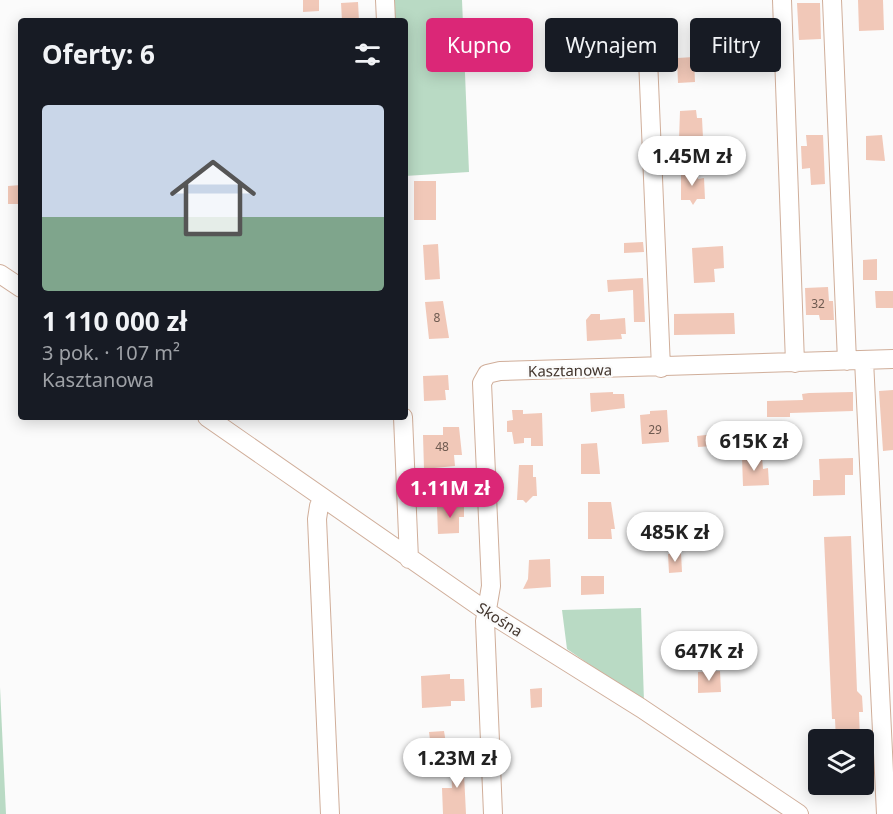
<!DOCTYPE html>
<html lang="pl">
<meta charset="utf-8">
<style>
body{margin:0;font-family:"Noto Sans",sans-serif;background:#20242c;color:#f1f3f6;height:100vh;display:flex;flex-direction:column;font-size:22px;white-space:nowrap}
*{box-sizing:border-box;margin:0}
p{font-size:20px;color:#9ea1a6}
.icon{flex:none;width:33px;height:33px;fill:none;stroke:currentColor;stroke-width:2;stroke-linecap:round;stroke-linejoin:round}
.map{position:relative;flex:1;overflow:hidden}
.drawer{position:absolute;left:18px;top:18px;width:390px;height:402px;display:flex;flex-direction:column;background:#171b24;border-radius:6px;box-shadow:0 3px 15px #0003}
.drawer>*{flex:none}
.guide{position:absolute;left:426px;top:18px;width:376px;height:54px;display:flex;gap:12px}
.controls{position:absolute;left:808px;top:729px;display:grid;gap:12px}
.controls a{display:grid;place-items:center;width:66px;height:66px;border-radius:6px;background:#171b24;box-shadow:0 3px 15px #0003;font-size:30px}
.price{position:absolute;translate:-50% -51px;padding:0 14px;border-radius:21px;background:#fff;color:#222;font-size:20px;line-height:39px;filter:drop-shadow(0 2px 3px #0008)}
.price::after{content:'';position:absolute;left:50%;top:36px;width:18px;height:14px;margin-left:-9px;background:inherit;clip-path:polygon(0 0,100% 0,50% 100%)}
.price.on{background:#db2777;color:#fff}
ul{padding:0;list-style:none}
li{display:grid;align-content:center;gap:12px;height:318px;padding:0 24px}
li+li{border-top:2px solid #363941}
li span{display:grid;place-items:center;height:186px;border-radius:6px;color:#555}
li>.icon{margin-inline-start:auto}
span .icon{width:108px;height:108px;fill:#fffc;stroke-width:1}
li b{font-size:26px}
h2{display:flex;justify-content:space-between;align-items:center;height:72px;padding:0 24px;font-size:26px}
.pill{padding:0 21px;border-radius:6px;background:#171b24;box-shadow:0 3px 15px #0003;font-size:21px;line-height:54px}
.pill.on{background:#db2777;color:#fff}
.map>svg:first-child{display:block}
</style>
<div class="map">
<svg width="893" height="814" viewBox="0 0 893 814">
<rect width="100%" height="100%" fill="#fbfbfb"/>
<path fill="#b9dac4" d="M389,0H462L469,172L405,176V21H390Z
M641,608L644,702L567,649L562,610Z
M0,687L6,814H0Z"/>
<path fill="#f1c8b8" d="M303,0H319V11L303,12Z
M858,0H883L884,30L859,31Z
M358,2L359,21H342L341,3Z
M797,3H820L821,39L799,40Z
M694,57L695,82L678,83L677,58Z
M696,110L697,118H702L703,138L679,140L680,111Z
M806,135H823L825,184L811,185L810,168L802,169L801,146H807Z
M882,135L885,161L866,160V136Z
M681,172H697L698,179L704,178L705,199H697L693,205L690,200H681Z
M414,181H436V220H414Z
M21,185V204H8V186Z
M643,242L644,252L624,253V243Z
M438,244L440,279L425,280L423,245Z
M723,246L724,268L714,269L715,282L694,283L692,248Z
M877,259V280H863V260Z
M643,278L645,322H634L633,290L608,292L607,280Z
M828,287L829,301H833L834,320H820L819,315H806L805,288Z
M875,291H893V308H876Z
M443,301L449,338L429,339L425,302Z
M734,313L735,334L674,335V314Z
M591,314H600V320L625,318L626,334H621L622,339L587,341L586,320Z
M448,375L449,390H445L446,400L424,401L423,376Z
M893,390V450L883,451L879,391Z
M613,392V394H624L625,408L591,412L590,393Z
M853,392V411L790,413V417H767V401L803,400L802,394L809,393Z
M512,410H523V414L542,413L543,446H531V438H524V443L514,444L512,432H507V421L513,420Z
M667,410L669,442L642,444L640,415L650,414V411Z
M443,427H459L462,455H454L455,466L424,469L423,435H443Z
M714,434V446L698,447L697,436Z
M597,443L600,474H581V444Z
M742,457H762L763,469L768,468L769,485L743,486Z
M853,458V475H845V495L813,496V480H820L819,459Z
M519,465H533V477H536L537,496H533L526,503L523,500H517Z
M588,502H611L615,529H611L612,539H588Z
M464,504V517H459V533L438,534L437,507Z
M851,536L857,691L862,696L863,712H859L860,740H836L835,719H832L824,537Z
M681,553L682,572L669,573L668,554Z
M550,559L551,587L523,589L528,579L529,560Z
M581,576H604V594L581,595Z
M720,671L721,692L698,693V672Z
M450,674V679H464L465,701H451V706L422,708L421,676Z
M542,688V707L531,708L530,689Z
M444,731L448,756L431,757V751L424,746L430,740L429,732Z
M473,761V773L464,774L466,814H443L442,788H452L451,762Z"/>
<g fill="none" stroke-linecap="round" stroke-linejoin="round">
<defs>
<path id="minor" d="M385,0L386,21
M782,0L795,363
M832,0L847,361
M647,35L661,368
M0,274L21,288
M864,360L886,814
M207,417L486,611L641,708L799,814
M403,417L409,559
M323,499L319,506L317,519L330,814
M493,814L485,621L491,586L482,383L487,374L500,371L893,359"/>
</defs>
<use href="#minor" stroke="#d0ae9a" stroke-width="20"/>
<use href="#minor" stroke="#fff" stroke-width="18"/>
</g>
<g text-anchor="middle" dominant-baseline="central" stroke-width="4.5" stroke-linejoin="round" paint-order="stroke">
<g font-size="12" fill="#6e5a50">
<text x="818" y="303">32</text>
<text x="437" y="317">8</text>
<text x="655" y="429">29</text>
<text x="442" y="446">48</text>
</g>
<g font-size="15" fill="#42352d" stroke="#fbfbfb">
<text transform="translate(570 370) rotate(-1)">Kasztanowa</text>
<text transform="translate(500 619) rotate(32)">Skośna</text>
</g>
</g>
</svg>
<div class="controls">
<a><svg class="icon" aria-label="layers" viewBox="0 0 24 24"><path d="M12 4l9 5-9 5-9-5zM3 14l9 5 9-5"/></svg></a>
</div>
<b class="price" style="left:692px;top:187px">1.45M zł</b>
<b class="price" style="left:754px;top:472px">615K zł</b>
<b class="price on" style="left:450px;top:519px">1.11M zł</b>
<b class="price" style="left:675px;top:563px">485K zł</b>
<b class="price" style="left:709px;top:682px">647K zł</b>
<b class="price" style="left:457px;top:789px">1.23M zł</b>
<div class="guide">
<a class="pill on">Kupno</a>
<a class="pill">Wynajem</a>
<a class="pill">Filtry</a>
</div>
<section class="drawer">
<h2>Oferty: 6<svg class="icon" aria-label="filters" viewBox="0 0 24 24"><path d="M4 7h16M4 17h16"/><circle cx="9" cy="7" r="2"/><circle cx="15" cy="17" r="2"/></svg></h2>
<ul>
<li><span style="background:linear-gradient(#c9d6e8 60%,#7fa58c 0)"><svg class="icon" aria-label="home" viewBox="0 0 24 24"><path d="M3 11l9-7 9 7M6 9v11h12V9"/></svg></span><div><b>1 110 000 zł</b><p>3 pok. · 107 m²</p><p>Kasztanowa</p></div></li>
</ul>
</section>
</div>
